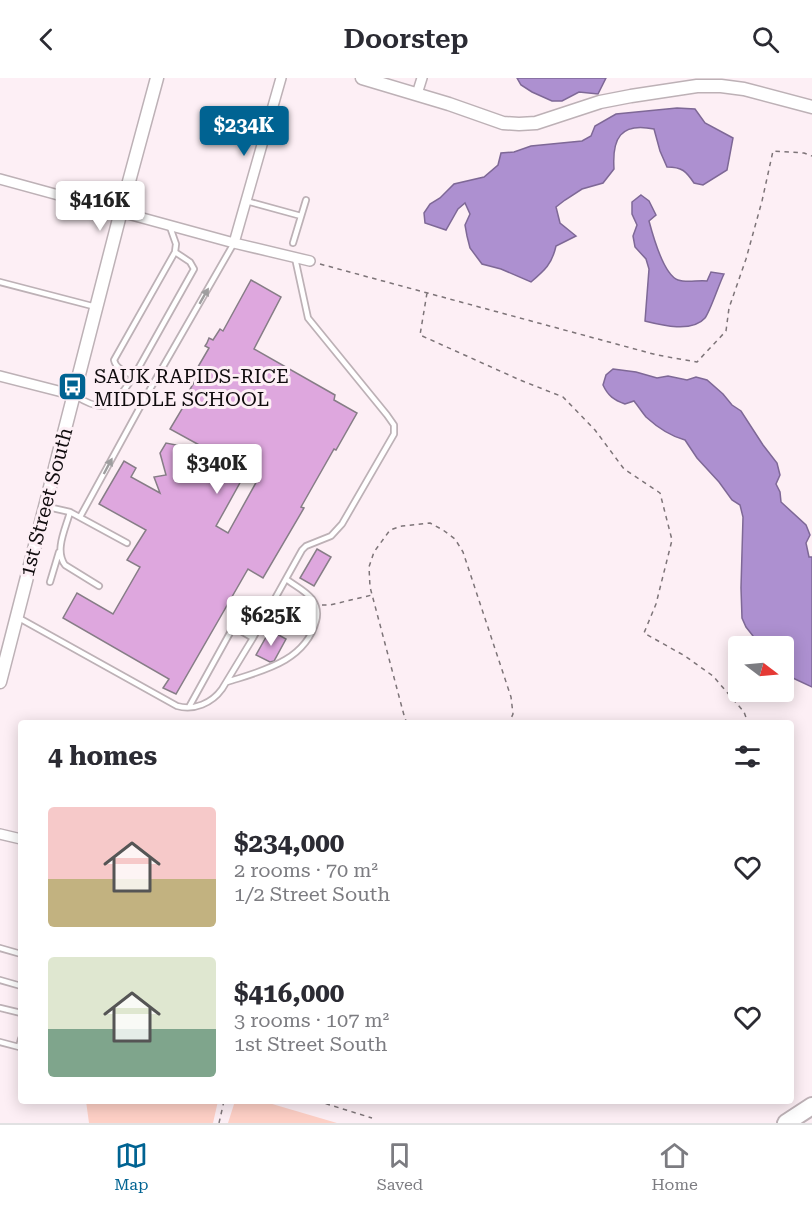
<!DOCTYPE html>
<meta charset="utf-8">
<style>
body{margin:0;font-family:"Roboto Serif",serif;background:#f2f2f3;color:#2b2b33;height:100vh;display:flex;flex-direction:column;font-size:22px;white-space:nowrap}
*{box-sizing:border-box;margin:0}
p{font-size:20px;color:#7c7c81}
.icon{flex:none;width:33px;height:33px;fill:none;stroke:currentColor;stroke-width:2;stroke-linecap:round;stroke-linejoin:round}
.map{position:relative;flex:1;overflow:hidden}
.panel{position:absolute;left:18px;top:642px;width:776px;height:384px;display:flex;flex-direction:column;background:#fff;border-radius:6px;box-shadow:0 3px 15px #0003}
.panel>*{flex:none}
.needle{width:39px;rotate:106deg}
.fabs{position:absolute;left:728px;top:558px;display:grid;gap:12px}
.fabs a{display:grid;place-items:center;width:66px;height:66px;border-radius:6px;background:#fff;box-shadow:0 3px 15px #0003;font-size:30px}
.price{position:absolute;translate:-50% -51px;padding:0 14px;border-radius:6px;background:#fff;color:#222;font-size:20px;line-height:39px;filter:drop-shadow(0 2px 3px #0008)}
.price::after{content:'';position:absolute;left:50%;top:36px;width:18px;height:14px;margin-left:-9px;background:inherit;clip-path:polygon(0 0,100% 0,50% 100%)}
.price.selected{background:#006392;color:#fff}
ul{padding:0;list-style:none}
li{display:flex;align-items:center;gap:18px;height:150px;padding:0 30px}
li span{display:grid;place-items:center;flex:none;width:168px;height:120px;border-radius:6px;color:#555}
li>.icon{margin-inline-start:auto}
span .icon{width:72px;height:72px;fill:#fffc;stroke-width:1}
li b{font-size:26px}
h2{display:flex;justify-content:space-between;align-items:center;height:72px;padding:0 30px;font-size:26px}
header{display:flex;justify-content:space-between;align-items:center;height:78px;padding:0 30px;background:#fff;font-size:27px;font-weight:600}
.menu{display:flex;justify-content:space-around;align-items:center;height:84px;border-top:2px solid #e1e1e2;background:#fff;font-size:16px;color:#7c7c81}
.menu a{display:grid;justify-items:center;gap:3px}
.menu .selected{color:#006392}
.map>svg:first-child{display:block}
</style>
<header><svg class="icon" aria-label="back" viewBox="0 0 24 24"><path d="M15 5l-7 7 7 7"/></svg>Doorstep<svg class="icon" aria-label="search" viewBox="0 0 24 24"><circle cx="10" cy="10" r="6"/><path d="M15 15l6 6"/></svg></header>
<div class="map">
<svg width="812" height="1045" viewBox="0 0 812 1045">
<rect width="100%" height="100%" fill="#fdeff5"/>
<path fill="#fed0c6" d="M86,1023H218L213,1045H89Z
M235,1023H262L337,1045H228Z"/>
<path fill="#ad90d0" stroke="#7e6896" stroke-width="1.5" d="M517,0H606L598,16L579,14L562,23H552L532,14L521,7Z
M677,30L695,31L705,45L733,60L727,92L703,107L694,105C686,93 682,89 667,89L660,73L654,51C620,44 612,61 614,91L603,105L582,111L565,122L556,129L560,145L576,158L556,168C552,186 545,192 531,204L501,191L482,186L470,170L467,158L465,147L470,136L465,125L458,131L446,152L425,145L424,135L430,126L440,120L454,106L484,99L498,87L501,75L514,74L531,68L582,63L591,58L595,48L616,36Z
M641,117L649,123L656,137L649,143C653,158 664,197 678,202C687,205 697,202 707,203L711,194L724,196C719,206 710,234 705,240C692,255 661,247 645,243L649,191L646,181L635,169L633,158L637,147L632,136V124Z
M613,291L636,294L657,300L668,298L687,302L696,299L707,302L723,316L732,327L741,333L763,367L777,385L780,397L776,406L780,414L781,424L806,447L810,457L806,465L809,479H812V609L795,601L785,594L788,582L783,573V568H767L753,558L746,549L742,540L741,510L743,439L740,427L732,422L719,404L697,380L685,362C670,358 657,349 646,339C642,334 638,328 634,323L625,326C614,322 608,318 603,307L606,297Z"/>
<path fill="#dea7de" stroke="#867d86" stroke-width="1.5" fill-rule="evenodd" d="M251,202L281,219L254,271L335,317L334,322L357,335L336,372L334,371L301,429L304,430L263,500L248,491L176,616L163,610L169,601L63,540L77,515L113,536L140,489L127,482L146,452L99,426L124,383L136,390L131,399L160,415L154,399L166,397L160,375L166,365L212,374L170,351L185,326L182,325L199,296L195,294L209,270L205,268L207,265L209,260L213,262L220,251L223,253ZM246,394L258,401L228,455L216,448Z
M317,471L331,479L314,508L300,500Z
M270,552L286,561L274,583L270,584L256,577Z"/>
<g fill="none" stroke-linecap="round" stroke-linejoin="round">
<defs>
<path id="lane" d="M246,123L301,138
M170,149L176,166L175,174L114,282C116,291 126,294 134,298L194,191L190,184L175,174
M293,165L306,122
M0,204L96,229
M76,318C108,339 116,324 134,298
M48,429L70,434L127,465
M70,434C66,450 54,472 65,487L99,508
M80,439L145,320L234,165
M50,504L59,474
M19,540L177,628C194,633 212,625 222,611L253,560L302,472L306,468L331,458L342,446L394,356V347L387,337L308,240L295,180
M227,604C261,593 305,584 316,543C318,536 317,528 312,521C306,513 294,507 286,501
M189,629L231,553L236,550L253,560
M0,870L21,876
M0,902L21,908
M0,930L21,935
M0,964L19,969L21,961"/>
<path id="street" d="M417,16L422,0
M0,101L234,165L310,183
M234,165L281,0
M0,298L74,317
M0,756L21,761"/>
<path id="secondary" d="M362,0L449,26L503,45L519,46L536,45L600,24L631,18L697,8H721L744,11L812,29
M0,604L121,133L157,0"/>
<path id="highway" d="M786,1045L812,1028"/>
</defs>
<use href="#lane" stroke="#bdb1b6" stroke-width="8"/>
<use href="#street" stroke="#bdb1b6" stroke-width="12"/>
<use href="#secondary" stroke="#bdb1b6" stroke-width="15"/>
<use href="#highway" stroke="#bdb1b6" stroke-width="20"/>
<path stroke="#7d7478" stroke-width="1.5" stroke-dasharray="4.5 4.5" stroke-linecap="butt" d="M320,186L657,277L697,284L726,253L729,230L746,181L762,123L773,73L804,75L812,78
M427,215L420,257L520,302L563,319L595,352L624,391L660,415L672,462L656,526L644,555L685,578L713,598L744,634L748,645
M322,527H330L372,517
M408,645L405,641L370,509L369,489L374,474L390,452L402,448L430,445L443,452L455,461L463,474L511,619L513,636L509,645
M317,1023L372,1040
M219,1045L224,1023"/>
<use href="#lane" stroke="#fff" stroke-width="4.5"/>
<use href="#street" stroke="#fff" stroke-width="9"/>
<use href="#secondary" stroke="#fff" stroke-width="12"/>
<use href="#highway" stroke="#fff" stroke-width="16"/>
</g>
<defs><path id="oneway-solid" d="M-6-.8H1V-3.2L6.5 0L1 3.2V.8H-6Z" transform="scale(1.5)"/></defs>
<g fill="#9f9e9f">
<use href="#oneway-solid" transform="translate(204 218) rotate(-60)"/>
<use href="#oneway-solid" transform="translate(108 388) rotate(-62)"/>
</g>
<defs>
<symbol id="bus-square" viewBox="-11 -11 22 22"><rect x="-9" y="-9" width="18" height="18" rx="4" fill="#006392" stroke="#fdeff5"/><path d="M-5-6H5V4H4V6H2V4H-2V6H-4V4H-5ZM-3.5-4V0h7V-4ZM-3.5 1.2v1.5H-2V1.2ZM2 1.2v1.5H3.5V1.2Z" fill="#fff"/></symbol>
</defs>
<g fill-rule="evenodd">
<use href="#bus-square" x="56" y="292" width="33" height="33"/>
</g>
<g text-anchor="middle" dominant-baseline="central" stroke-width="6" stroke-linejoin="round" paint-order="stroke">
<g font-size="20" fill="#100c0e" stroke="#fdeff5" text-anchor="start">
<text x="94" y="298">SAUK RAPIDS-RICE<tspan x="94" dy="23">MIDDLE SCHOOL</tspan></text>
</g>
<g font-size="20" fill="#100c0e" stroke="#fdeff5">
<text transform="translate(46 424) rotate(-75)">1st Street South</text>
</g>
</g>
</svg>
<div class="fabs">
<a><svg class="needle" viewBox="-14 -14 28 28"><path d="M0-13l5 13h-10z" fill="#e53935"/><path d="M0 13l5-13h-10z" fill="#7c7c81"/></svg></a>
</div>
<b class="price selected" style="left:244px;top:79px">$234K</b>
<b class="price" style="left:100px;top:154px">$416K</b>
<b class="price" style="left:217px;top:417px">$340K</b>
<b class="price" style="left:271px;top:569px">$625K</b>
<section class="panel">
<h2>4 homes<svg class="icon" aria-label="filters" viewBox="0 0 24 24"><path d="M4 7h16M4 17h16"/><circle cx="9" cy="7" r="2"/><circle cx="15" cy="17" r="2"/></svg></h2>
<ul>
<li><span style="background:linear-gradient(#f6c9c9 60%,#c2b280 0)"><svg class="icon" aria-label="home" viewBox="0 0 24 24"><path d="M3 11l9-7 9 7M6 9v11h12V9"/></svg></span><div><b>$234,000</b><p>2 rooms · 70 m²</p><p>1/2 Street South</p></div><svg class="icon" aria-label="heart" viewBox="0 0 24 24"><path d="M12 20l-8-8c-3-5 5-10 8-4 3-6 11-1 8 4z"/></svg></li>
<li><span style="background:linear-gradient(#dfe7d0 60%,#7fa58c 0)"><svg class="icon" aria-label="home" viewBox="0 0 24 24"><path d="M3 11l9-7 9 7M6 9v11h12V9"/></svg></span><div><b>$416,000</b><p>3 rooms · 107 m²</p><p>1st Street South</p></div><svg class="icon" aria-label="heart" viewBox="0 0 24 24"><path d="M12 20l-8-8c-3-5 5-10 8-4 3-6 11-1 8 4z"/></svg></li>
</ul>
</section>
</div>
<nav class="menu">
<a class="selected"><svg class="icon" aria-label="map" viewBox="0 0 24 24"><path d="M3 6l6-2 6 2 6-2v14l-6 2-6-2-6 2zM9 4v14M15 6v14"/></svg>Map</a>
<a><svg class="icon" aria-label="saved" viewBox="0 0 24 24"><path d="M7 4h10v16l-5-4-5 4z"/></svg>Saved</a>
<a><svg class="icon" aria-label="home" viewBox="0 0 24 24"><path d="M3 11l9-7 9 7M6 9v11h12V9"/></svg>Home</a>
</nav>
